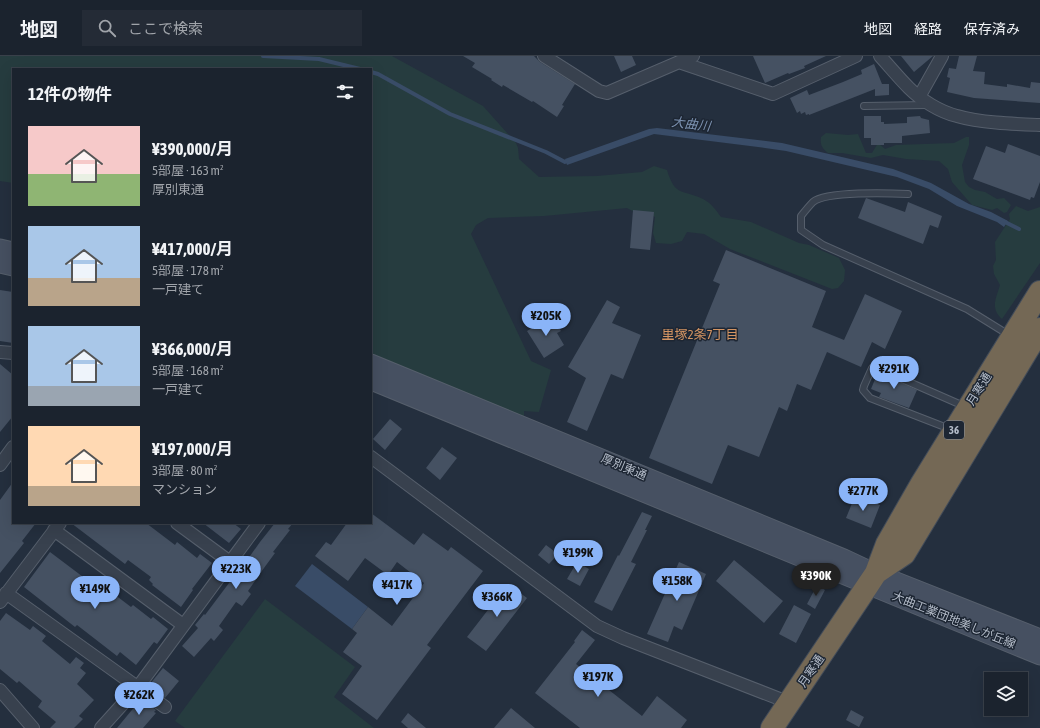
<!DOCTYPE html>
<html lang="ja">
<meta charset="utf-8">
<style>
body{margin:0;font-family:"Asap Condensed","Noto Sans JP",sans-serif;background:#242b36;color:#f1f3f6;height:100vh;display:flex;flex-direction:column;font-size:15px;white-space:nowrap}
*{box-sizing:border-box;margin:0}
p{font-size:13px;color:#a0a4aa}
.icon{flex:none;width:22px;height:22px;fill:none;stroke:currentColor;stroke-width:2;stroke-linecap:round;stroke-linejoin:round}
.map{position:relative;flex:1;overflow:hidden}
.details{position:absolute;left:12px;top:12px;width:360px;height:456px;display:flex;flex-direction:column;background:#1b232e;border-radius:0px;box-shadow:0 4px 16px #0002,0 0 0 1px #39404a}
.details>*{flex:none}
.fabs{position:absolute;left:984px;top:616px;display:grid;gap:8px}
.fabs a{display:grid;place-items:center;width:44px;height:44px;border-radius:0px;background:#1b232e;box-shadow:0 4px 16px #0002,0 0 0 1px #39404a;font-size:20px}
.price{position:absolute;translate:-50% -34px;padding:0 9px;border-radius:14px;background:#8ab4f8;color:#111;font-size:13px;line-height:26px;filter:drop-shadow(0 1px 2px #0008)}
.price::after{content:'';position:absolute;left:50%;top:24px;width:12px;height:9px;margin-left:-6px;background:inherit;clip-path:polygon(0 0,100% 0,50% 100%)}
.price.active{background:#222;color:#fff}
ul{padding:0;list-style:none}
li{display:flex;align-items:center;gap:12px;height:100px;padding:0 16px}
li span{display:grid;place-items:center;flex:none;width:112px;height:80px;border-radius:0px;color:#555}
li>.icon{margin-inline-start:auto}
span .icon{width:48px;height:48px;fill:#fffc;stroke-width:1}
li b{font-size:17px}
h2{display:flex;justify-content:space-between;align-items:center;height:48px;padding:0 16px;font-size:17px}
header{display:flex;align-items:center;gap:24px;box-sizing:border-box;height:56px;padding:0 20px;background:#1b232e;border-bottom:1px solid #39404a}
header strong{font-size:19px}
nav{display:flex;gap:22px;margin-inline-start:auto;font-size:14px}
.search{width:280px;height:36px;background:#242b36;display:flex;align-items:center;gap:10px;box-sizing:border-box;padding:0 14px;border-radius:0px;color:#a0a4aa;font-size:15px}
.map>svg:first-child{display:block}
</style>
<header>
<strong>地図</strong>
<div class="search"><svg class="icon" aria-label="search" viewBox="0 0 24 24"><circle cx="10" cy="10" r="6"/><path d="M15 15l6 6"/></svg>ここで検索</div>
<nav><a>地図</a><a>経路</a><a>保存済み</a></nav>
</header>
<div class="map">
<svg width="1040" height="672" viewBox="0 0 1040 672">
<rect width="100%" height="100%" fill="#242f3e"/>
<path fill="#263c3f" d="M0,0H392L483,50L516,87L518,92L519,103L539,121L597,120L642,116L654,110L667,114C675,141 682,133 703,143C711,147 716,154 721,161L751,166L799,187L809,189L839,202L845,214L844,225L838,232L832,233L730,193L704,178L687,176L682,185L671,188L656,187L653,177L655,161L645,156L638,158L627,152L544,160L488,162L476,169L471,178L531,305L551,314L539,356L524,355V361L371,303V13H13V127L0,125Z
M826,77L848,79L858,78L866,97H872L878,87L885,93L896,89L954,87L966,81H969V89L962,109L965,126L969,131L975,134L985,136L997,143L1004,142L1011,149L1007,156L1004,157L997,152L992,154L972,149L952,126L948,113L939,105L906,103L883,99L871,102L842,97H828C822,92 820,89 821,81Z
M1016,150L1028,155L1040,151V207L1002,263C990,252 996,243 1000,229L994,218L993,210L996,204L995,186L1010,163L1009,158Z
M265,543L355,611L334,641L374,672H185L175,665Z"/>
<path fill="#394c67" d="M657,72L782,87L893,113L931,127L969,148L991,156L1008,165L1004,171L997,166L957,150L929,133L897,121L786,95L765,92L654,78L567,109L565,103L649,73Z
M312,508L368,551L352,573L295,530Z"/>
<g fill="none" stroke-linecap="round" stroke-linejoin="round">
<path stroke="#394c67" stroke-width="4" d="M263,0L319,3L360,13
M371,16L378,18L450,58L546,96L565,106L570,104
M1003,165L1019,173"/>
</g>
<path fill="#455162" d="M463,0H534L540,6L575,28L562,49L564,50L557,61L533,45L532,46L503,29L502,31L491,24L492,23L472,11L475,7Z
M614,0H632L636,9L621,16Z
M753,0H826L804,10L805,12L789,18L788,17L765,27Z
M901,0H933L914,16Z
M959,0H977L973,15L985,16L984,28L1007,31V28L1030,32L1031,26L1040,27V47L974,42L947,36L950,22L947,21L949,12L956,13Z
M874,8L882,28H889V39L875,40V33L809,59V58L806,59L805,56L801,58L800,55L797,57L790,42L807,34L809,39L843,26L862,18L861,14Z
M864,60H881V66H884V68L907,67V61L920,60L921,62L929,64L930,77L902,80V87H884V89H871V82H864Z
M1008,88L1040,100V126L1034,142L1031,141L1030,144L973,123L986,90L1005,97Z
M866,142L905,156L908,146L942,160L938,172L930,169L923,188L858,162Z
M633,154L654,156L650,194L630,192Z
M726,194L826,235L812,271L844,284L865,238L902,255L885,293L872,286L861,311L827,296L811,334L797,328L787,355L779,351L759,401L728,389L712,428L649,402L720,228L713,225Z
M0,234L13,236V287L0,285Z
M607,244L620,251L612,267L641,279L623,323L611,318L587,375L567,366L586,322L568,311Z
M551,260L561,275L557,277L564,289L544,302L527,275Z
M0,308L13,319V360L0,376Z
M878,316L917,334L909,352L879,341L881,337L871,333Z
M390,363L402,373L385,394L373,383Z
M442,391L457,402L440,424L426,412Z
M13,426V467H36L22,485L24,487L0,517V444Z
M855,440L880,449L871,472L846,462Z
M642,456L652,460L645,474H647L631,506L636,508L612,555L594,546L618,499L619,500Z
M371,457L414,489L423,477L448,495L451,491L483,515L427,589L431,592L377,664L342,638L362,610L343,596L357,577L352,573L368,551L392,570L424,527L397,506L388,519L365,502L348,525L315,500L326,486L331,489L347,467H371Z
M71,467H146L175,489L177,486L197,502L200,498L212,507L192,533L193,534L181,551L152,529L153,528L149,524L151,521L128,504L125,508Z
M203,467H233L241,473L229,487Z
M275,467H293L288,473L290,474L273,496L275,497L264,512L248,535L251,538L242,550L236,546L219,570L223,574L214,585L211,582L194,601L182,590L198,572L195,569L204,558L205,559L232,523L233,525L252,500H250L260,486Z
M546,489L558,498L549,508L538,499Z
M50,496L107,539L110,535L131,551L133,549L151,563L153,561L168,573L157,588L154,586L136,609L120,596L117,600L77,569L75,571L24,531Z
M734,504L783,545L764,567L716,525Z
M577,506L589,513L580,530L567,523Z
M679,506L706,518L682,574L674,570L668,586L647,578Z
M508,528L527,542L486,595L467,581Z
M817,529L825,534L815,553L807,548Z
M794,549L811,558L796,587L779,578Z
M6,557L30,574L33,570L46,580L42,585L70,608L76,601L84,607L80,612L86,617L77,628L94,644L79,660L83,663L74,672H50L56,666L38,651L42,645L19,625L17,627L0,613V565Z
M582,574L595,584L576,608L642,660L657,640L687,664L681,672H580L535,637L575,586L574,585Z
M163,612L179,625L165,642L151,632L152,630L150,628Z
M141,643L156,654L154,656L156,657L143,672H117Z
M511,652L535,672H494Z
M851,654L864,661L859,671L846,664Z
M408,657L426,672H408L401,666Z"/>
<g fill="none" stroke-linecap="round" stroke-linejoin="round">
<defs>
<path id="lane" d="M864,50L927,49
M908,138C889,137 826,135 813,146C809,150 805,155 801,160V174L823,189L967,253L1009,279
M950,373L870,342L863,334L864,330L872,312H880L893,319L966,351"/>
<path id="street" d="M544,0L599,35L607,37L693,0
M880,0C890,11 899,22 909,32C921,44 940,56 957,60C981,67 1014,68 1040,69
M679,6L773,38L856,0
M919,41L942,0
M0,296L13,297
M371,401L597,570L623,582L790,647
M0,409L13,391
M177,467L230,506
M54,474L183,569
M6,537L165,651
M0,546L60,467
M0,634L33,672
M101,672L138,631L259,467"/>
<path id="secondary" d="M0,192L13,195
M0,208L13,211
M371,307L844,502L876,517L1040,582
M371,325L1040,600"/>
<path id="highway" d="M876,517L904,498L1040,273
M772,672L868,529L876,517L887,488L922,427L1040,236"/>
</defs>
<use href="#lane" stroke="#565f6c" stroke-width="8"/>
<use href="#street" stroke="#565f6c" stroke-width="14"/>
<use href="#secondary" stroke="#565f6c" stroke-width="19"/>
<use href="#highway" stroke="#434c59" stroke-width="24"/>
<use href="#lane" stroke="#38414e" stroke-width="6"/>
<use href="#street" stroke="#38414e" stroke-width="12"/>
<use href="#secondary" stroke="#465061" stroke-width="17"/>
<use href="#highway" stroke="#746855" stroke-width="22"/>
</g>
<g text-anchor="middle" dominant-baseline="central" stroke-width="3" stroke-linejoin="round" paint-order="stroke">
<rect fill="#1d2633" stroke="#878f9c" stroke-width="1" x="944" y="365" width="20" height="18" rx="3"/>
<g font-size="11" font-weight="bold" fill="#b4bcc9">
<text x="954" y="374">36</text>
</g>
<g font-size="12" fill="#b4bcc9" stroke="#1d2633">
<text transform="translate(979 333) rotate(-58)">月寒通</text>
<text transform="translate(624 411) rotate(23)">厚別東通</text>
<text transform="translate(954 564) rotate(22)">大曲工業団地美しが丘線</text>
<text transform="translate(811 615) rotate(-56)">月寒通</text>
</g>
<g font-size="13" font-style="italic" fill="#7c92b1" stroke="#1d2633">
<text transform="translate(691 68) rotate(7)">大曲川</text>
</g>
<g font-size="13" fill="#d59563" stroke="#1d2633">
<text x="700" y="278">里塚2条7丁目</text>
</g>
</g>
</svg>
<div class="fabs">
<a><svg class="icon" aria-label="layers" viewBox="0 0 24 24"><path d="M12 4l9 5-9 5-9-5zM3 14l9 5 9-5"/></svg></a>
</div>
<b class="price" style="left:546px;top:281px">¥205K</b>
<b class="price" style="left:894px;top:334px">¥291K</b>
<b class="price" style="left:863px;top:456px">¥277K</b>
<b class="price" style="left:578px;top:518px">¥199K</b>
<b class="price" style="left:236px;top:534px">¥223K</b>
<b class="price active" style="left:816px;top:541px">¥390K</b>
<b class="price" style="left:677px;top:546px">¥158K</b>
<b class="price" style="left:397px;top:550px">¥417K</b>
<b class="price" style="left:95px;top:554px">¥149K</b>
<b class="price" style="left:497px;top:562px">¥366K</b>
<b class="price" style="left:598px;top:642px">¥197K</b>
<b class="price" style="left:139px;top:660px">¥262K</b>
<section class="details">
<h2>12件の物件<svg class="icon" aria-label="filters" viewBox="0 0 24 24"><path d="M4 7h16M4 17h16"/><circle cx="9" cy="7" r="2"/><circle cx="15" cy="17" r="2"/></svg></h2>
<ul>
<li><span style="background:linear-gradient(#f6c9c9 60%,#8fb573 0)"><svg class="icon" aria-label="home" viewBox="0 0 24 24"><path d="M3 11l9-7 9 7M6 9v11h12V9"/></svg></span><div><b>¥390,000/月</b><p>5部屋 · 163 m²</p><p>厚別東通</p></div></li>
<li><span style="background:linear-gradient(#a9c7e8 65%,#b9a48a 0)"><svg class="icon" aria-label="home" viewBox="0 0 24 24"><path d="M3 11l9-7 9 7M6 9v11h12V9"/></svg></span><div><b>¥417,000/月</b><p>5部屋 · 178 m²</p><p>一戸建て</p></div></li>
<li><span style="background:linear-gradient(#a9c7e8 75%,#9aa5b1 0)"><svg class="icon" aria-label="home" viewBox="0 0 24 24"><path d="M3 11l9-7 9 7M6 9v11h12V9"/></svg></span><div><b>¥366,000/月</b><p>5部屋 · 168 m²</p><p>一戸建て</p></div></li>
<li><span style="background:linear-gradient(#ffd9b3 75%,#b9a48a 0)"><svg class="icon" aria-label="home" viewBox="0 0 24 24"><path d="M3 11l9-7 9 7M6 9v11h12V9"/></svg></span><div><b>¥197,000/月</b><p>3部屋 · 80 m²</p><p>マンション</p></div></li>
</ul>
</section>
</div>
